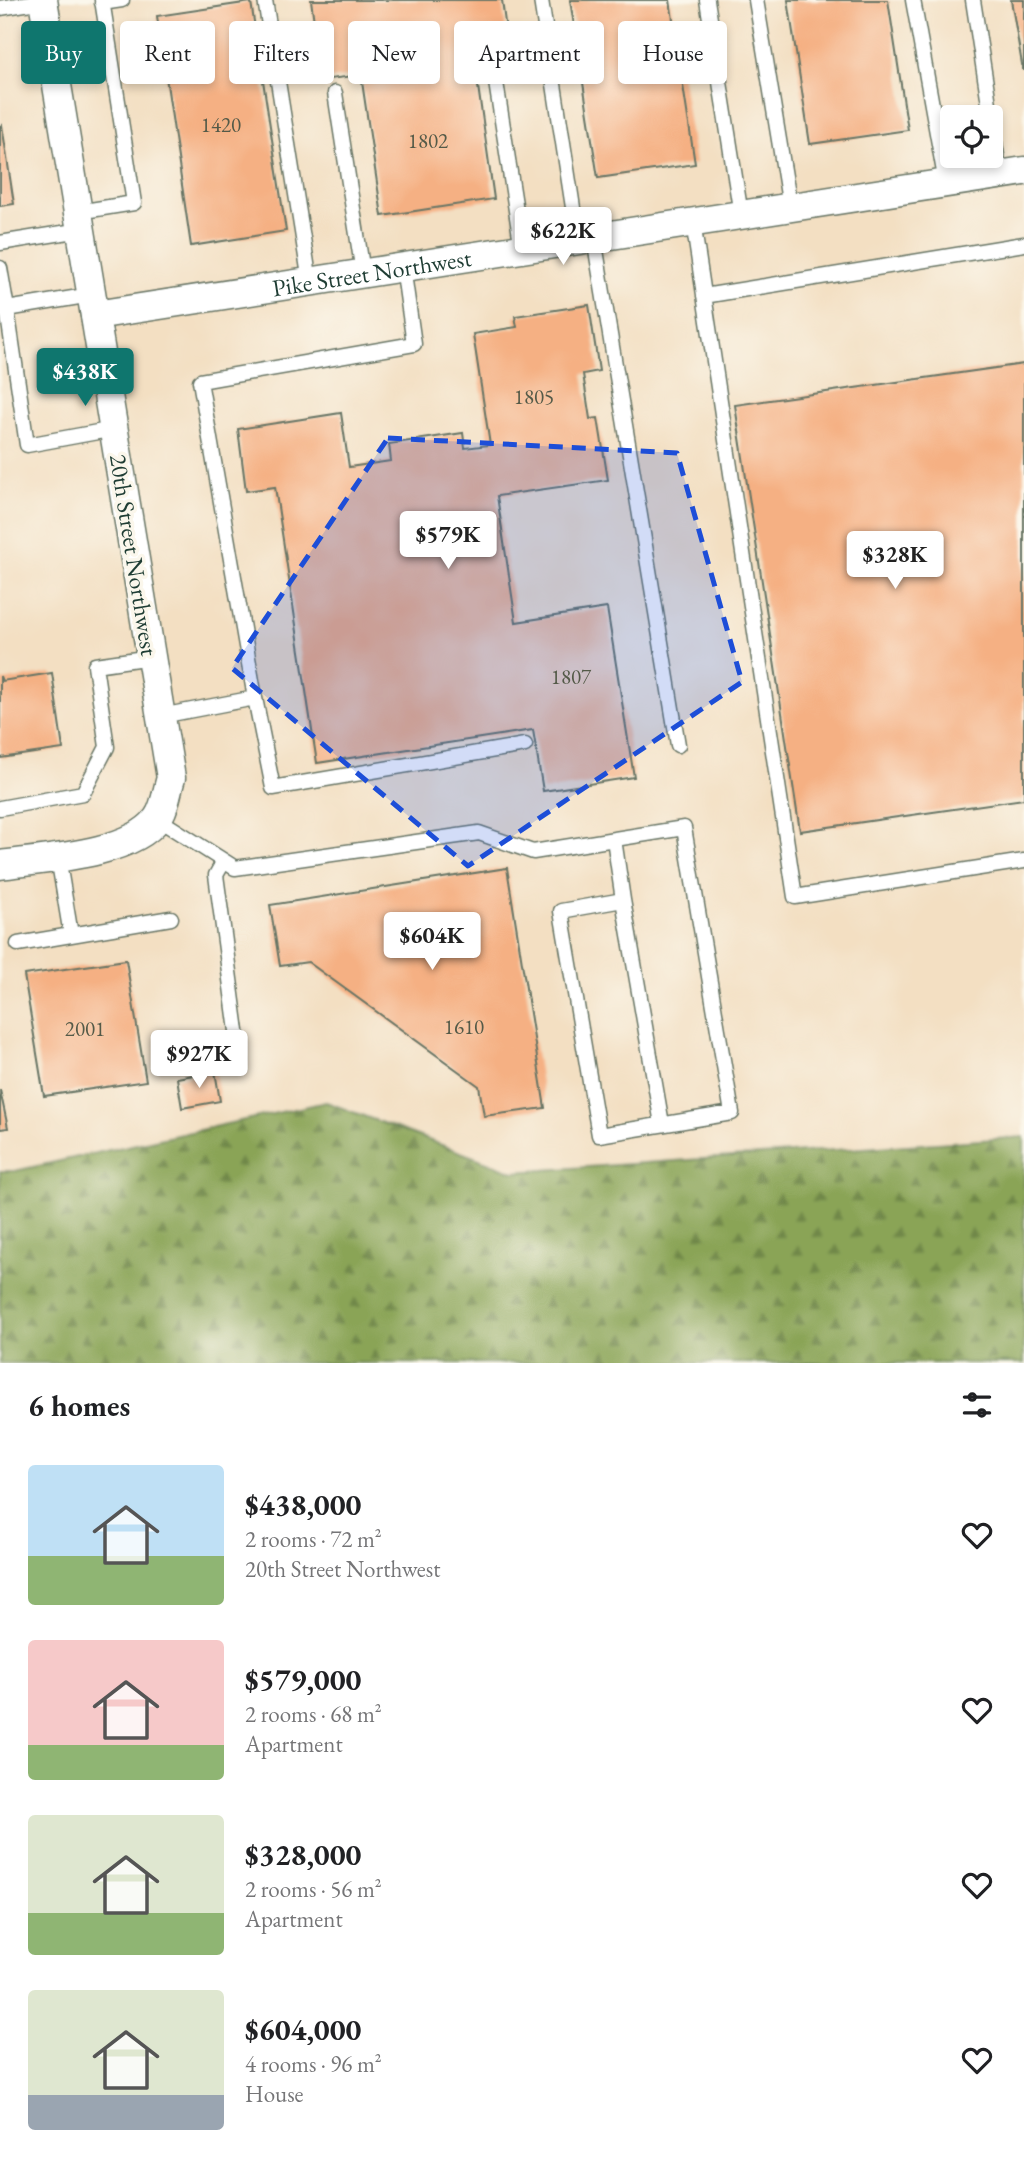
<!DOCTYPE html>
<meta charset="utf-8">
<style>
body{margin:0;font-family:"EB Garamond",serif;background:#f2f2f2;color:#202124;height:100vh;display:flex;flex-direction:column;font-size:26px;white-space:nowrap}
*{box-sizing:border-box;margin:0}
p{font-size:23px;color:#757577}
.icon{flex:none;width:38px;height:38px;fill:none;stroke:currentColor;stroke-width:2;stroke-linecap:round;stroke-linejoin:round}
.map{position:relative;height:1363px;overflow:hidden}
.panel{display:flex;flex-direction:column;background:#fff;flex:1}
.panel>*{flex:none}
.guide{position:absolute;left:21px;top:21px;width:984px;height:63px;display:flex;gap:14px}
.fabs{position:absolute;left:940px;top:105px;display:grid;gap:14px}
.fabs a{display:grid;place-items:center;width:63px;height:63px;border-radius:7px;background:#fff;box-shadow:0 4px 10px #0003;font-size:35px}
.price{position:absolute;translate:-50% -60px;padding:0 16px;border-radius:7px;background:#fff;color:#222;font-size:23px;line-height:46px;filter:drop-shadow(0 2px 4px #0008)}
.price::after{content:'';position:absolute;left:50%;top:42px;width:21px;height:16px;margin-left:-10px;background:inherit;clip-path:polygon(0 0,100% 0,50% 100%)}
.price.active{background:#0f766e;color:#fff}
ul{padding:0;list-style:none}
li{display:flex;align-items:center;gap:21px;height:175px;padding:0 28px}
li span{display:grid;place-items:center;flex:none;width:196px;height:140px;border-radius:7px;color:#555}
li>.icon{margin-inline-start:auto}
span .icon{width:84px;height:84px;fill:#fffc;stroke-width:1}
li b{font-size:30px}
h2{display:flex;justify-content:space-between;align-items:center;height:84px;padding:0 28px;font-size:30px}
.tag{padding:0 24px;border-radius:7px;background:#fff;box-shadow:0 4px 10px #0003;font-size:24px;line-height:63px}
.tag.active{background:#0f766e;color:#fff}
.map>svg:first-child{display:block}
</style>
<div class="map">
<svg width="1024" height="1363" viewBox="0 0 1024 1363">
<defs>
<pattern id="forest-firs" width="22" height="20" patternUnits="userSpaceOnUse" patternTransform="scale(1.75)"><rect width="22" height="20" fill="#8aa456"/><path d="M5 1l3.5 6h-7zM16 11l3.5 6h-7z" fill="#708748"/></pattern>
</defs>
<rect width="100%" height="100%" fill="#fbf7ec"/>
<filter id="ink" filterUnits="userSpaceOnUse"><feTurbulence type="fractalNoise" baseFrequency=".0143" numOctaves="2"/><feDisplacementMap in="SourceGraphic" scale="14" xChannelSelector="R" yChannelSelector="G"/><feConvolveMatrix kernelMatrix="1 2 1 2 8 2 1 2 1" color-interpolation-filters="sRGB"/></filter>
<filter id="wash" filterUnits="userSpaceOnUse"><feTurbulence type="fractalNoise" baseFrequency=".00686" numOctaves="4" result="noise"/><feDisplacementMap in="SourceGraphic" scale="28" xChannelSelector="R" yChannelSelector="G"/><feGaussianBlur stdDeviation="1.57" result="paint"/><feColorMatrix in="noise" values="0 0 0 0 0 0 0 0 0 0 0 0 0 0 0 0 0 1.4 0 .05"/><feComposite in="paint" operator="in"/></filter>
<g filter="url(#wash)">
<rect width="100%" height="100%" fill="#f3dfc2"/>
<path fill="url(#forest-firs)" stroke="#547045" stroke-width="2" d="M326,1102L514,1172L1024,1137V1363H0V1171H15Z"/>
<g id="blocks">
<path fill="#f5b083" d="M311,0H502L509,53L474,58L494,199L382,216L361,75L322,80Z
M570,0H670L695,164L598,178Z
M788,0H888L908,130L810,144Z
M1011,0H1024V70H1023Z
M251,2L286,231L191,246L157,16Z
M2,125L14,204L0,206V126Z
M589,305L599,371L583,374L590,419L598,418L608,480L497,496L516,622L607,608L634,777L543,791L533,730L317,763L275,487L246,491L238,429L341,413L349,467L391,461L389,444L463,433L465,448L490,445L473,334L517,327L515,316Z
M1024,364V799L800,831L735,405Z
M52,673L63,749L0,758V676L2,681Z
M507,868L545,1108L484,1116L479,1086L308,962L280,966L270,905Z
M126,960L146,1081L44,1096L24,975Z
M215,1071L220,1101L182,1108L177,1078Z
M0,1090L8,1128L0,1129Z"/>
</g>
</g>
<g filter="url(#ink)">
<use href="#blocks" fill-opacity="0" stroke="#697666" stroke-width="2"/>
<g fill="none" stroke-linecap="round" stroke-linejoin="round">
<defs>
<path id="lane" d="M265,0L310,282
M541,0L578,240
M707,0L741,215
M756,0L790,207
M913,0L946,183
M973,0L1000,175
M102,3L122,0
M0,8L43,1
M493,63L522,249
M335,93L363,273
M78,212L134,203L102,0
M693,222L795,897L1024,861
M594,238L678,745
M0,243L81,230
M0,268L7,309
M91,295L7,309L27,445L114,429
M704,296L1024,244
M255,698L273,788L525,745
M161,716L255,698L200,381L414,344L403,267
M0,808L83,793L107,747L95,665L151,657
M158,819L235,868L479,833L533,852L684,828L732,1113L599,1135L561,911L623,900L614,839
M58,857L71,935L171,918
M224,861L216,875L241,1061
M623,900L662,1124
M18,944L71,935"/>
<g id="street">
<path id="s1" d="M95,315L1024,171"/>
<path d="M0,865C42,859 131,855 157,819C165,809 167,790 171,778L43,0"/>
</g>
</defs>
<use href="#lane" stroke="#697666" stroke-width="17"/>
<use href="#street" stroke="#697666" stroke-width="31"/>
<use href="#lane" stroke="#fff" stroke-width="14"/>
<use href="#street" stroke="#fff" stroke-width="28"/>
</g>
</g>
<path fill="#1d4ed8" fill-opacity="0.2" stroke="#1d4ed8" stroke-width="5" stroke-dasharray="14 9" stroke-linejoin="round" d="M388,438L677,453L742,682L468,866L232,668Z"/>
<g text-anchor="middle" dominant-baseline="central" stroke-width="7" stroke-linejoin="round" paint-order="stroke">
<g font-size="21" fill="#545a48">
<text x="221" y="124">1420</text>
<text x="428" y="140">1802</text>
<text x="534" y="396">1805</text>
<text x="571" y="676">1807</text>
<text x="464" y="1026">1610</text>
<text x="85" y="1028">2001</text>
</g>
<g font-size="24" fill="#1f3d34" stroke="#fbf7ec">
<text stroke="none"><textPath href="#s1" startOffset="280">Pike Street Northwest</textPath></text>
<text transform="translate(134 555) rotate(81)">20th Street Northwest</text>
</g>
</g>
</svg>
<div class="fabs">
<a><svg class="icon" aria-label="locate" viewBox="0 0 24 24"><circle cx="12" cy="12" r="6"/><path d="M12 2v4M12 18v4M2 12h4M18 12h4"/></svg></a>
</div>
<b class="price" style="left:563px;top:267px">$622K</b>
<b class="price active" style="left:85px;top:408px">$438K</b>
<b class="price" style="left:448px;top:571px">$579K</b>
<b class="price" style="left:895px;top:591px">$328K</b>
<b class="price" style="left:432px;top:972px">$604K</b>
<b class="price" style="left:199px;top:1090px">$927K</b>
<div class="guide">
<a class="tag active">Buy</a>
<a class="tag">Rent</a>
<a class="tag">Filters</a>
<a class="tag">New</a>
<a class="tag">Apartment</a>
<a class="tag">House</a>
</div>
</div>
<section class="panel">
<h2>6 homes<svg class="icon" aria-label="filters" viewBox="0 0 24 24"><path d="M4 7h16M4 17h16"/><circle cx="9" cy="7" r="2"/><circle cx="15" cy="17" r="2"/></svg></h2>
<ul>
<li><span style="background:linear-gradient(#bfe0f5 65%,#8fb573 0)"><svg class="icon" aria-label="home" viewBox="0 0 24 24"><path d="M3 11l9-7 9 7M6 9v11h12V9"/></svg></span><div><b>$438,000</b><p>2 rooms · 72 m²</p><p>20th Street Northwest</p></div><svg class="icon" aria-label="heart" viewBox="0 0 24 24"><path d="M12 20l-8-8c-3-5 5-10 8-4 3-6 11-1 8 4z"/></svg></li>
<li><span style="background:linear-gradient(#f6c9c9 75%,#8fb573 0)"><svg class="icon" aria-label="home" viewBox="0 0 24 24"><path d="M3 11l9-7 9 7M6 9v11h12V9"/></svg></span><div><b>$579,000</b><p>2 rooms · 68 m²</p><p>Apartment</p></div><svg class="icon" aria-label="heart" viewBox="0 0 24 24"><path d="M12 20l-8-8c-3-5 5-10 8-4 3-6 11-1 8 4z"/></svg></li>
<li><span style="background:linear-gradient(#dfe7d0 70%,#8fb573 0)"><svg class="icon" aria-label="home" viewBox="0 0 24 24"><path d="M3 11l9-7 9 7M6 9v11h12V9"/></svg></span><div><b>$328,000</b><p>2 rooms · 56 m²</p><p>Apartment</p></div><svg class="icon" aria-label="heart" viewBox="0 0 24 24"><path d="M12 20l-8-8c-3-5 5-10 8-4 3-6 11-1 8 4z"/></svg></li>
<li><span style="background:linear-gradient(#dfe7d0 75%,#9aa5b1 0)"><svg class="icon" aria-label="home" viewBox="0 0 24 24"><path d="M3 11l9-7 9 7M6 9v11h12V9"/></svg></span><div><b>$604,000</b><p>4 rooms · 96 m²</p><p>House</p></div><svg class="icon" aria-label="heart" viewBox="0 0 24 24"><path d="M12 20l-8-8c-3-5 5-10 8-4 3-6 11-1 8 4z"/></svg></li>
</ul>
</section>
